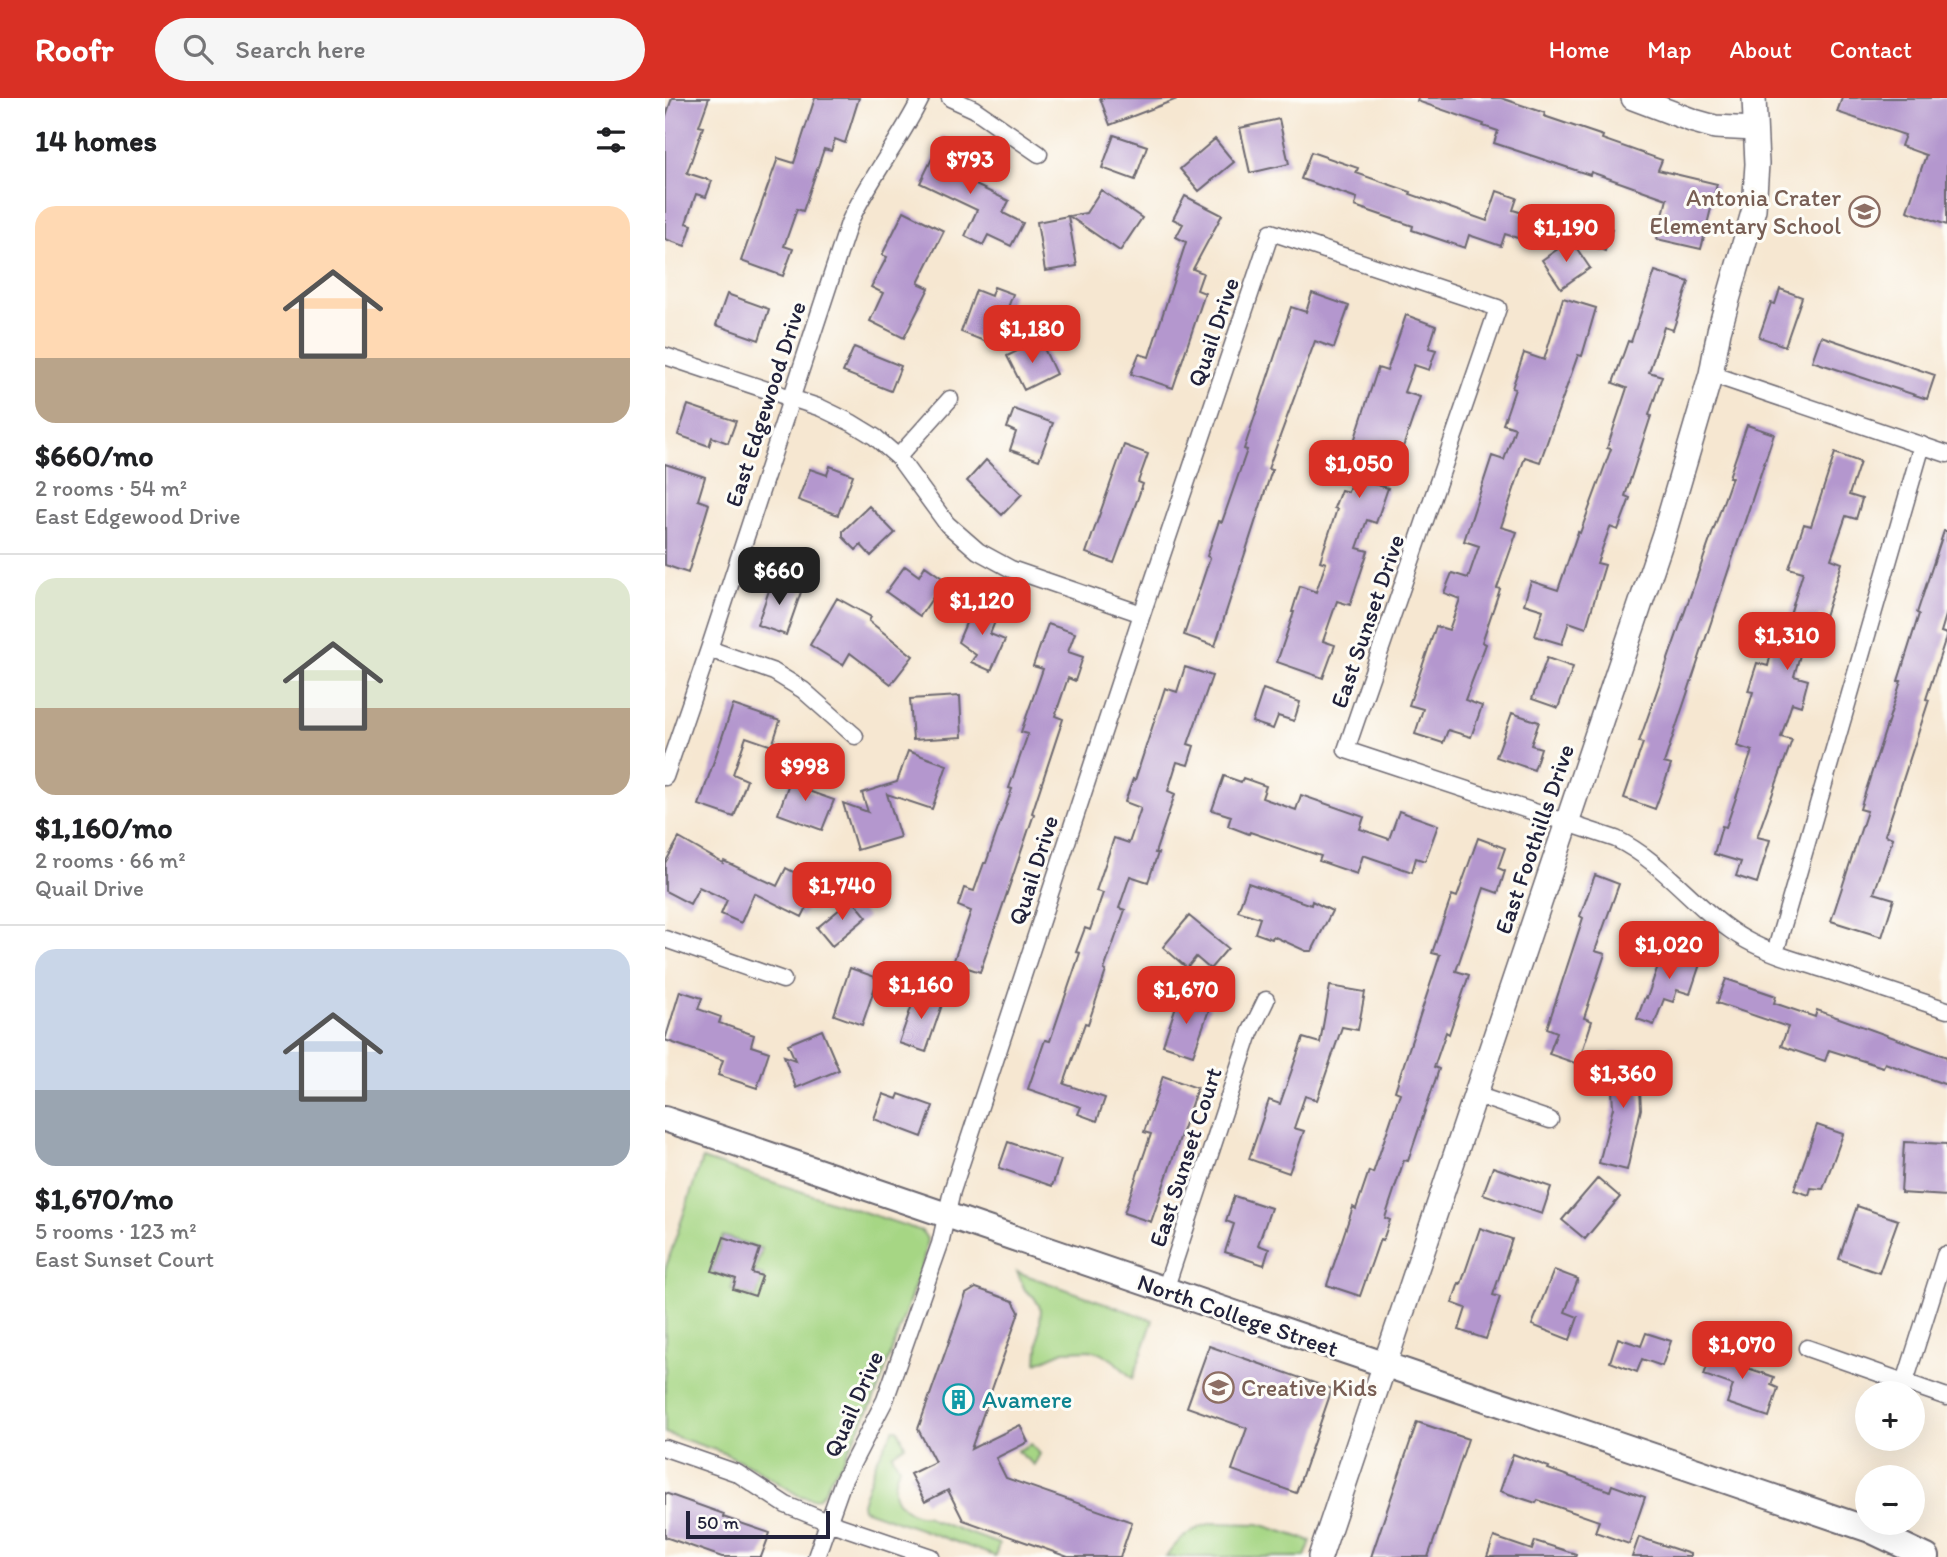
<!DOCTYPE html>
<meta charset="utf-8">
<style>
body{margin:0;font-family:Itim,sans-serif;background:#f6f6f6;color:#202124;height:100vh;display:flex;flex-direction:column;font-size:26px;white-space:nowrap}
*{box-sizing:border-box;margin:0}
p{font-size:23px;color:#757577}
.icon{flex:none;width:38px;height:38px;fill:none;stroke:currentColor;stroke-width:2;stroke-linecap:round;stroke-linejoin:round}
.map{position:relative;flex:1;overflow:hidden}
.drawer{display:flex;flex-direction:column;background:#fff;width:665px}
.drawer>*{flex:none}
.buttons{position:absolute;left:1190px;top:1283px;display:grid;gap:14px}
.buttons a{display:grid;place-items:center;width:70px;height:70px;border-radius:50%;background:#fff;box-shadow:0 7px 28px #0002;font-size:35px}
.scale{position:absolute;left:21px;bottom:18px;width:144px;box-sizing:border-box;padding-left:7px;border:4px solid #22223b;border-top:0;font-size:19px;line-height:24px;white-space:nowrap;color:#22223b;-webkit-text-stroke:5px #fdfcf7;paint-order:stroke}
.price{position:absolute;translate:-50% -60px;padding:0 16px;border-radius:14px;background:#d93025;color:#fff;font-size:23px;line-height:46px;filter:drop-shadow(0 2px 4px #0008)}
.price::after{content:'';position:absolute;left:50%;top:42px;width:21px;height:16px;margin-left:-10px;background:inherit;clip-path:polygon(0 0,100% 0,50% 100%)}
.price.current{background:#222;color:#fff}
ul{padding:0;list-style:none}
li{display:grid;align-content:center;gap:14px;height:371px;padding:0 35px}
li+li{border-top:2px solid #e0e0e0}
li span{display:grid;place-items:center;height:217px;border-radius:21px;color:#555}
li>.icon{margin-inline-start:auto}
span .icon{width:126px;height:126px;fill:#fffc;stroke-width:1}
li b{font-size:30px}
h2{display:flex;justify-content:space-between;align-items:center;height:84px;padding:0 35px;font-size:30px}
header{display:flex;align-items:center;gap:42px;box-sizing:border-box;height:98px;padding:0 35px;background:#d93025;color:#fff}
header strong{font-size:33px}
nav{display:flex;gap:38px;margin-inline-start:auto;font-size:24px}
.search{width:490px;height:63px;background:#f6f6f6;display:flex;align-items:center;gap:18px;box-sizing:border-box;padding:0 24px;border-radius:38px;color:#757577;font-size:26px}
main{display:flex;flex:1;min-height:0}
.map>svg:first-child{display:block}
</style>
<header>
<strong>Roofr</strong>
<div class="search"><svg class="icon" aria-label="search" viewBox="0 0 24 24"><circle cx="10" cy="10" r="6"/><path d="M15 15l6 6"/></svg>Search here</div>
<nav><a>Home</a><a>Map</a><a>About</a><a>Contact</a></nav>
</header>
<main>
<section class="drawer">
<h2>14 homes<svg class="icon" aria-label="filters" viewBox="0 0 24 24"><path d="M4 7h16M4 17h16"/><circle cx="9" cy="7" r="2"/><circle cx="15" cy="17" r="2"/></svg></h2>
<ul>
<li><span style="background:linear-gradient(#ffd9b3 70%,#b9a48a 0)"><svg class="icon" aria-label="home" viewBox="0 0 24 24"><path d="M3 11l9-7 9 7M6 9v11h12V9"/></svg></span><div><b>$660/mo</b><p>2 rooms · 54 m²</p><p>East Edgewood Drive</p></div></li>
<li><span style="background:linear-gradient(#dfe7d0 60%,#b9a48a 0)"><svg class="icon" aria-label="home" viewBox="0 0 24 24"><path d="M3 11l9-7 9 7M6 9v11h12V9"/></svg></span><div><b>$1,160/mo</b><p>2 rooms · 66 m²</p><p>Quail Drive</p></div></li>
<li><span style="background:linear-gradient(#c9d6e8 65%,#9aa5b1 0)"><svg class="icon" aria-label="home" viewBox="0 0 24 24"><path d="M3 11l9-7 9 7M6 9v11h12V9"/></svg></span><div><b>$1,670/mo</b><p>5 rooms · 123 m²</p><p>East Sunset Court</p></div></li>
</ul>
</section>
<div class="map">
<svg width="1282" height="1459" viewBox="0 0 1282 1459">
<rect width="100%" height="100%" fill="#fdfcf7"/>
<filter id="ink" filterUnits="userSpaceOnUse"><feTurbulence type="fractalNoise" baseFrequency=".0143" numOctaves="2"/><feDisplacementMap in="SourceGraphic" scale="14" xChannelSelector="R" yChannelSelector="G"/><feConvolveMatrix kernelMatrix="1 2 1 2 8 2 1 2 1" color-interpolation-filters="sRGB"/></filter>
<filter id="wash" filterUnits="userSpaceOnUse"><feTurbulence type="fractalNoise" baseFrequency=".00686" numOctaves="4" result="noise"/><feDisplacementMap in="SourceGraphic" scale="28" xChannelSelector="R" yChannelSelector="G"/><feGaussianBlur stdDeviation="1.57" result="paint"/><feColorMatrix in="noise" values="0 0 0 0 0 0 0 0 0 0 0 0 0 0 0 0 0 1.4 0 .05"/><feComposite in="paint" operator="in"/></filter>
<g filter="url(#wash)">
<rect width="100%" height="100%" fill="#f6e7d1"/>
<path fill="#a6d684" stroke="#647c60" stroke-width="2" fill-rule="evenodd" d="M37,1061L257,1133L262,1141L258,1164L212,1295L178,1363L165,1381L159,1394L153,1400L147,1401L133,1397L88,1369L59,1355L0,1335V1172ZM58,1138L97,1151L89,1174L98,1177L91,1200L66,1192L69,1181L46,1173Z
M352,1174L488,1222L468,1281L449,1263L437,1255L425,1252L399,1253L372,1265L376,1211L369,1199L360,1192Z
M229,1331H233L240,1347L227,1356L234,1369C231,1377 227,1389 230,1397C234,1409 250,1419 261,1417L268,1422L334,1446L330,1458L198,1411L197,1405L211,1364Z
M366,1346L375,1356L369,1367L352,1353Z
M547,1425L594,1426L646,1443L640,1459H501C514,1440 525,1432 547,1425Z"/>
<g id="blocks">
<path fill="#b497ce" d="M7,0H44L34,28L38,29L22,75L47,83L41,99L31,96L21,125L27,127L20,148L0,141V21Z
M150,0H194L180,45L170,41L166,53L159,51L138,113L132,111L119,148L128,151L118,178L76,163L113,60L129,65Z
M435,0H512V1L445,27Z
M753,0H836L880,15L879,18L938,38L937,41L997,62L993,72L1052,86L1036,151L992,141L1002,101L926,74L925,77L829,45L833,33L818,28L819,26L752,3Z
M1177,0H1282V127L1242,113L1261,57L1236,48L1240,37L1172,14Z
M614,21L624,66L585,75L575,30Z
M449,37L482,48L470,82L437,70Z
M278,38L303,50L290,77L344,103L338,115L358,125L346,148L323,137L318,147L300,138L312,112L255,85Z
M550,41L569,64L534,93L515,71Z
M646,54L693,70L691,75L746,94L745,96L822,123L832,93L852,100L848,112L871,119L862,143L840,136L836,148L804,137L800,150L747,132L748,128L690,108L692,100L636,81Z
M436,92L477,120L455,153L404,118L421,115Z
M520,98L557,117L528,171L538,175L532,192L540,195L508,290L466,276L474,256L484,259L521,144L511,139L518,126L508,121Z
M239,113L279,133L253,185L264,190L239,240L205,223L218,195L206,189L222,159L217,157Z
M403,118L412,168L380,173L372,124Z
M920,122L947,131L940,153L912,143Z
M906,142L925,170L896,190L877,162Z
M990,173L1024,184L1008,232L999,229L984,274L997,278L984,317L986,318L960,398L965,400L953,432L945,429L932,465L940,467L921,530L904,524L897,546L870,538L878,512L859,506L866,483L893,492L913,434L915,435L946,351L942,350L962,290L948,285L963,243L966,244Z
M329,189L348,196L329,247L296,234L311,192L326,198Z
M1115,191L1137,199L1120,248L1094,239L1106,205L1110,206Z
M647,195L684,208L669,250L650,243L603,371L607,372L550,548L519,537L545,460L542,458L554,423L557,424L582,352L579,351L626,209L641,214Z
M62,196L104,211L94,242L51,227Z
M898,200L931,210L917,258L913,257L875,364L860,359L836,429L852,434L832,490L835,491L817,544L821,546L800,602L817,608L806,639L783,632L778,645L750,636L758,611L744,607L771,528L784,532L795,501L779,495L787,475L803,480L814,448L799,443L827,358L839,362L850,330L838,326L850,291L847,290L859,255L879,262Z
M741,217L771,228L764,250L771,252L764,272L749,267L739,294L755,299L735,358L720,353L708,386L723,390L711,425L702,422L692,450L703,453L685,507L672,503L658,543L670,547L658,580L612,564L629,514H627L635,488L651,494L661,465L655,463L672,411L669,410L676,392L683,394L694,362L684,359L702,303L713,270L722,273Z
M1156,238L1270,277L1262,301L1147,263Z
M375,242L391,276L359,292L342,258Z
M189,249L236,268L226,293L178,274Z
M23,307L71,323L63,345L47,339L44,348L13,337Z
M349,311L388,325L374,362L345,352L351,334L342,330Z
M1082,327L1109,336L999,665L1006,667L990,711L959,700L978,645L974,644L1067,379H1064Z
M459,347L483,356L473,384L478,386L449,465L421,455Z
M1170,355L1195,364L1184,397L1197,401L1191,421L1181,418L1166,461L1177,465L1160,518L1155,516L1146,545L1139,543L1129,578L1143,582L1136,608L1127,605L1116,639L1127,642L1092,739L1105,742L1092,785L1071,778L1076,764L1049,756L1057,728L1061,729L1087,653L1072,648L1088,594L1083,593L1092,565L1103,568L1107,551L1114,553L1138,474L1124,470L1139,426L1146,428Z
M321,362L357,396L337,417L302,383Z
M0,366L40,379L33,402L44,406L23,475L0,467Z
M165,368L188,377L173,417L133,402L145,371L162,377Z
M204,408L230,435L206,458L196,447L191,452L178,439V433Z
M1279,433H1282V514L1276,534L1282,536L1261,601L1264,602L1220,737L1228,740L1209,795L1229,801L1217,839L1166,823L1202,713L1195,711L1236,583H1233L1254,516L1252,515Z
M240,468L254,478L260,468L280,482L255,518L221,494Z
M108,481L137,491L121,537L92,527Z
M172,500L206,519L204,523L248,558L226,586L185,555L178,567L145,547Z
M309,506L333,516L325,536L340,542L326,573L306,564L311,557L293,544Z
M383,526L410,535L403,554L418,559L410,583L403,580L390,618L398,621L367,715L369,716L315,874L288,865L306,813L293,808L299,790L309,793L319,765H321L347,691L344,690L363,636L356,634L378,571L368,568Z
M882,560L908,569L893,610L867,601Z
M520,569L547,578L523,646L529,648L523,667L512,664L503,693L510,696L490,755H493L483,784L465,778L454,810L460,812L439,872L441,873L423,926L420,925L399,986L440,1000L432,1023L413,1016L416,1009L363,991L380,942L385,943L415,855L411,854L420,830L425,832L438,795L431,793L449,740L464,745L476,710L460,704L468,681L470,682L500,590L512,594Z
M598,591L635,604L629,623L613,618L608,631L587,624Z
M295,598L297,639L248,642L245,601Z
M68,607L115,623L107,648L81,639L68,676L82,682L69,719L34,707Z
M847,615L874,624L866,647L876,650L869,672L831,659Z
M243,653L282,667L267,711L222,696L235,739L192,752L178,705L203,714L197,695L232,684Z
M128,674L147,681L143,693L169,702L157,732L113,716Z
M559,678L576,684L578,680L601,688L597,700L631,712L636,697L699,719L695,731L724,741L734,713L773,727L760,763L751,760L747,774L698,757L692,776L654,763L656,758L585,734L584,736L563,728L566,718L547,712Z
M14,740L58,765L59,763L112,788L121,770L153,787L137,819L89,795L76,825L56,816L62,802L34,789L25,806L0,793V765Z
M813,740L840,750L833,770L840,773L833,795L819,790L791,873L804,877L784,936L781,934L769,969L774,971L743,1063L739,1062L720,1120L725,1122L718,1142L715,1141L695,1198L662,1187L688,1109L691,1111L704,1073L708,1075L735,995L730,993L775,857L767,855L787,797L792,799Z
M930,777L954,786L930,853L940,856L919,920L927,923L913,966L884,956L892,934L882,930L918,820L915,818Z
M583,785L646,807L647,803L667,813L647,853H641L608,838L607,841L590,835L595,820L573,813Z
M187,801L202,819L167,848L152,830Z
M524,818L563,850L545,871L531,859L522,870L498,849Z
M1001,844L1024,852L1022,858L1036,863L1025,896L1012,892L1008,904L999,901L989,927L972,921L980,899L982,900Z
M185,870L213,880L197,927L169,917Z
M1061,881L1111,898L1109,905L1150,919L1152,912L1282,959V987L1220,965L1218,969L1164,952L1160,963L1116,948L1123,929L1052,905Z
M665,888L700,894L693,932L677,929L652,1002L640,998L629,1030L639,1033L624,1075L584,1061L604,1002L615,1006L638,940L655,945Z
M252,892L279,901L261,954L234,945Z
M15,893L37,900L33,911L56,919L54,925L89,937L86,948L104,954L92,990L53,977L58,962L0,942Z
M514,899L545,909L528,957L498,947Z
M157,932L174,972L131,990L119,958L130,962L123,946Z
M973,954L976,1011L962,1072L934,1065L948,1010L945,955Z
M498,978L532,990L486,1124L459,1115L486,1036L479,1034Z
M218,996L232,1001L234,996L268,1008L257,1039L209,1021Z
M1152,1027L1178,1036L1158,1091L1146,1090L1144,1097L1129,1092Z
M343,1044L396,1062L387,1088L334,1070Z
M1239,1044L1282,1046V1098L1236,1095Z
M828,1069L886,1089L877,1116L818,1096Z
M933,1080L955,1099L920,1141L897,1122Z
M569,1098L606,1110L593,1147L604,1151L599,1167L560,1154L569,1126L561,1123Z
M1192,1108L1233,1122L1214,1175L1174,1161Z
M815,1130L847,1141L828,1197L835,1199L821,1241L794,1232L801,1210L787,1205L794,1185L796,1186Z
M59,1139L95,1151L87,1175L97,1178L90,1198L68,1191L71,1181L47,1173Z
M889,1172L913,1181L900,1214L913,1219L905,1242L867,1227Z
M311,1190L348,1203L354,1214L306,1351L355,1327L363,1344L331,1360L341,1380L467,1424L455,1459H403L298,1422L283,1392L260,1404L245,1376L270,1364L253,1331L301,1196Z
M981,1235L1006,1243L997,1268L977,1261L972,1274L945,1264L953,1240L976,1248Z
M1052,1241L1074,1249L1068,1265L1109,1279L1106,1287L1113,1290L1104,1319L1062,1305L1068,1287L1039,1277Z
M544,1248L667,1291L631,1395L567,1372L582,1330L522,1309Z
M752,1324L803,1341L773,1431L763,1459H706Z
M848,1356L884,1369L883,1371L945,1393L947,1387L980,1399L964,1446L930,1434L934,1423L873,1402L871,1405L835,1393Z
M0,1395L59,1416L58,1419L105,1435L96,1459H57L0,1439Z
M829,1439L867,1452L870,1443L911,1456L910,1459H822Z
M974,1439L1025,1456V1459H967Z"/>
</g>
</g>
<g filter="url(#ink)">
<use href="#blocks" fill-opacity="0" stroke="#6c6770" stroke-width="2"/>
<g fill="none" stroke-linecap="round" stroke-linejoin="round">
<defs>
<path id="street" d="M285,0L309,11L374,56
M0,258L156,310L187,325L210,339L233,359L282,426L313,453L346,471L477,516
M1046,276L1282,356
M233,359L285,301
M44,551L109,574L138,592L190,638
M0,679L44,551L184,125C204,81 235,43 256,0
M0,841L118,882
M1110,855L1257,347
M811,997L885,1022
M500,1192L585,935L601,902
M1142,1250L1282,1299
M1240,1284L1280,1157
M0,1350L72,1375L121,1407L163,1424L266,1459
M151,1459L178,1383L220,1302L275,1146L287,1093L477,516L606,134L833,210L681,652L951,741C1001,765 1033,815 1081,842C1106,856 1134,863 1161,872C1201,885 1242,899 1282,912"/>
<path id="secondary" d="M968,0L1029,23L1050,29L1090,31
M655,1459L999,436L1046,276L1054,233L1089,111L1092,66L1089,0"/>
<path id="primary" d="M0,1021L1205,1432L1262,1459"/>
</defs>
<use href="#street" stroke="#6c6770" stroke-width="19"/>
<use href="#secondary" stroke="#6c6770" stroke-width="26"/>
<use href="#primary" stroke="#6c6770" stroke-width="28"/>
<use href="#street" stroke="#fff" stroke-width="16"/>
<use href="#secondary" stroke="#fff" stroke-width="23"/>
<use href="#primary" stroke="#fff" stroke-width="24"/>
</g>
</g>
<defs>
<symbol id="school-ring" viewBox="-11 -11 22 22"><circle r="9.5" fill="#fdfcf7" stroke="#8d6e63" stroke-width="1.5"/><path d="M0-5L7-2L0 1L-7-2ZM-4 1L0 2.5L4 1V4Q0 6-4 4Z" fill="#8d6e63"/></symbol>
<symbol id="building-ring" viewBox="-11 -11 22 22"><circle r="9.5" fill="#fdfcf7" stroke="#0f9aa8" stroke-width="1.5"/><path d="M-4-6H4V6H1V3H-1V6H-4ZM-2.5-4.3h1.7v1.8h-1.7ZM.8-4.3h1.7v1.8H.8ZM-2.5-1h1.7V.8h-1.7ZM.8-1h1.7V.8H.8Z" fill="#0f9aa8"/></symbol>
</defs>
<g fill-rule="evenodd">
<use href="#school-ring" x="1182" y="96" width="35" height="35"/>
<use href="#school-ring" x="536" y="1272" width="35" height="35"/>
<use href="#building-ring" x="276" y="1284" width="35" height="35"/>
</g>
<g text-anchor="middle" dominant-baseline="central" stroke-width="6" stroke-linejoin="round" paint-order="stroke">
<g font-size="24" fill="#785e54" stroke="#fdfcf7" text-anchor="end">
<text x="1176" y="99">Antonia Crater<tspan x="1176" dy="28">Elementary School</tspan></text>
<text x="576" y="1289" text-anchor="start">Creative Kids</text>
</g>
<g font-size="24" fill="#22223b" stroke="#fdfcf7">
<text transform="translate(548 234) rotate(-71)">Quail Drive</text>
<text transform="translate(100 306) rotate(-72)">East Edgewood Drive</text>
<text transform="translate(702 523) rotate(-71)">East Sunset Drive</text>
<text transform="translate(869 741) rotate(-71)">East Foothills Drive</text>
<text transform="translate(368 772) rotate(-72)">Quail Drive</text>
<text transform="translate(520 1059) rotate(-72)">East Sunset Court</text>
<text transform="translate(573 1217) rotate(19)">North College Street</text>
<text transform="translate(188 1306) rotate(-66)">Quail Drive</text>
</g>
<g font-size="24" fill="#0d838f" stroke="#fdfcf7" text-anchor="start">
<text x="317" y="1301">Avamere</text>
</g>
</g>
</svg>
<div class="buttons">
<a>+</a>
<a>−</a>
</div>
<div class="scale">50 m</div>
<b class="price" style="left:305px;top:98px">$793</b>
<b class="price" style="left:901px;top:166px">$1,190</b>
<b class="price" style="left:367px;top:267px">$1,180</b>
<b class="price" style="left:694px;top:402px">$1,050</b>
<b class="price current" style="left:114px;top:509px">$660</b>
<b class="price" style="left:317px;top:539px">$1,120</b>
<b class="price" style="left:1122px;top:574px">$1,310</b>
<b class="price" style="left:140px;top:705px">$998</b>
<b class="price" style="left:177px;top:824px">$1,740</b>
<b class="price" style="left:1004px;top:883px">$1,020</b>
<b class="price" style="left:256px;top:923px">$1,160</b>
<b class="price" style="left:521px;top:928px">$1,670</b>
<b class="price" style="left:958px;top:1012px">$1,360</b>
<b class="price" style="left:1077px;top:1283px">$1,070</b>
</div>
</main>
